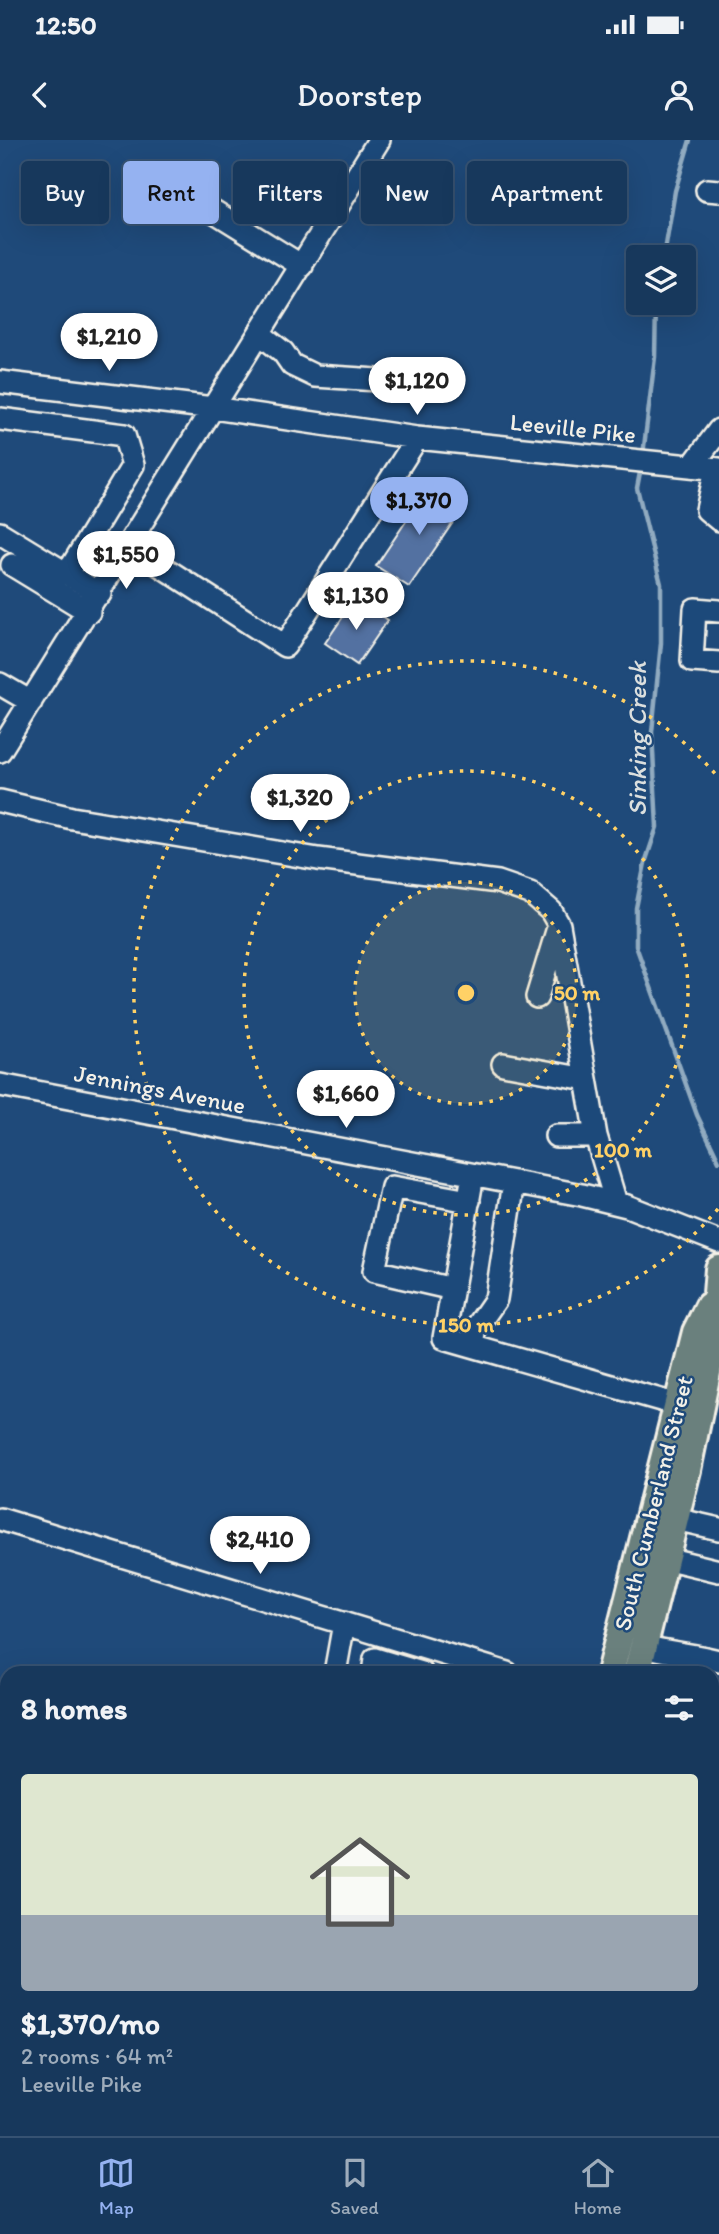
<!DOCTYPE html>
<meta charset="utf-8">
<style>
body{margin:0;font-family:Itim,sans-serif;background:#203f62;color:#f1f3f6;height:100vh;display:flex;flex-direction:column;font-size:26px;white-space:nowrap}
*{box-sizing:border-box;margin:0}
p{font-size:23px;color:#9eacbb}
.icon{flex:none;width:38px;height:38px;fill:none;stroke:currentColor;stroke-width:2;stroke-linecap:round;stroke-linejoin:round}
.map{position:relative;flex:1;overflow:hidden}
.side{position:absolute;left:0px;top:1526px;width:719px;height:471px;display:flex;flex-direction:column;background:#17385c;border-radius:21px 21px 0 0;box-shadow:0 7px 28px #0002,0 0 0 2px #365272}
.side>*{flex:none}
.guide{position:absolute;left:21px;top:21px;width:677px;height:63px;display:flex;gap:14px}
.tools{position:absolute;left:626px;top:105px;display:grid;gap:14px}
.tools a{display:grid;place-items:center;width:70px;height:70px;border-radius:7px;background:#17385c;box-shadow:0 7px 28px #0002,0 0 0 2px #365272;font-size:35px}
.price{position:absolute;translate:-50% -60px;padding:0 16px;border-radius:24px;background:#fff;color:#222;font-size:23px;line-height:46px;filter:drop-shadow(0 2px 4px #0008)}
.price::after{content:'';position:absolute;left:50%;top:42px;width:21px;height:16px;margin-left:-10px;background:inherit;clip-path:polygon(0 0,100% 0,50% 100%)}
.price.on{background:#95b2f1;color:#111}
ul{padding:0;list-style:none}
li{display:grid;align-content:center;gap:14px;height:371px;padding:0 21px}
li+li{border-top:2px solid #365272}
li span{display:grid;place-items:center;height:217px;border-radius:7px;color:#555}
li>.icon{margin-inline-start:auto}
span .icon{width:126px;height:126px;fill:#fffc;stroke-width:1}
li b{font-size:30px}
h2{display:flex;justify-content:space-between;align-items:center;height:84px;padding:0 21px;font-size:30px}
.chip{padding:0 24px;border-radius:7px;background:#17385c;box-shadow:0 7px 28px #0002,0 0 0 2px #365272;font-size:24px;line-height:63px}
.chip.on{background:#95b2f1;color:#111}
.status{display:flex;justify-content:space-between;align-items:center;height:49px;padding:0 35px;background:#17385c;direction:ltr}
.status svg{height:19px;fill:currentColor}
header{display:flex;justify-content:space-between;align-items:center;height:91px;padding:0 21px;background:#17385c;font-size:32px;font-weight:600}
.tab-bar{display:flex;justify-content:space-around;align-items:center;height:98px;border-top:2px solid #365272;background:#17385c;font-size:19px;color:#9eacbb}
.tab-bar a{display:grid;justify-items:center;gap:4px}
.tab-bar .on{color:#95b2f1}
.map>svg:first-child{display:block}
</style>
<div class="status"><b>12:50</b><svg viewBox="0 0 49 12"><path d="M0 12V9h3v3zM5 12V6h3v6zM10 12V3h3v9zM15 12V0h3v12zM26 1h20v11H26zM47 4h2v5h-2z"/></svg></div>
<header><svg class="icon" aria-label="back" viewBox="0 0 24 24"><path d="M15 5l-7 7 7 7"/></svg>Doorstep<svg class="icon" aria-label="person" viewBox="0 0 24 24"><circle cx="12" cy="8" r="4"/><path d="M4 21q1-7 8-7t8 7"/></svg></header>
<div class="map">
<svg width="719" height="1996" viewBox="0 0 719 1996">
<defs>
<pattern id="cemetery-stones" width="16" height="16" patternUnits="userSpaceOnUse" patternTransform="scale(1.75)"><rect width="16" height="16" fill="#51808b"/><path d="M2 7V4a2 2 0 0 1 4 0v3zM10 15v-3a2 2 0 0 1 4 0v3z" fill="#4d676c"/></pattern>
</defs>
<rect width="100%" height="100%" fill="#1f4a7a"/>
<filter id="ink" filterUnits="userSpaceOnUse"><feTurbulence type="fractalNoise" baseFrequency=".0143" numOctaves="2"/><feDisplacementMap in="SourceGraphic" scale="14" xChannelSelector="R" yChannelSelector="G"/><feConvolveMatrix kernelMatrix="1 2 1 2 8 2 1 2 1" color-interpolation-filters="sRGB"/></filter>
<g filter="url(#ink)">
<path fill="url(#cemetery-stones)" stroke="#a2b8ba" stroke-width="2" d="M0,1588L7,1590V1990H242L241,1996H0Z"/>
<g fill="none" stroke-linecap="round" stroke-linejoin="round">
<path stroke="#91abc0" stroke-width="4.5" d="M664,117L675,51L690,0
M643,315L655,217L656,163
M641,327L637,348L661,444V503L652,592L657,687L645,723L636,768V806L697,975L719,1021"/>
</g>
<path fill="#5271a1" stroke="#f4f1e8" stroke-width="2" d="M429,347L462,369L409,447L376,426Z
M356,458L388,480L357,525L325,503Z"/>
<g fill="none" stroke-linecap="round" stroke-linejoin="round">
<defs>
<path id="minor" d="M157,36L302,126
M707,50L719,51
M260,194L283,212L292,225L315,236L409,242
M0,242L213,268L417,298L719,329
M0,279L124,295L133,325L67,434
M692,326L719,290
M716,329L707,370L719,380
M0,393L100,454
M130,406L285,506L417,298
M12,425L89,472
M719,471L695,469L692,521L719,523
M0,544L31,562
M0,611L379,0
M0,661L72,678L318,719L498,742L530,753L551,771L559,785L596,996
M537,857L557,791
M503,924L586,939
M0,945L582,1055L627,1066L719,1102
M556,996H596L616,1063
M473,1035L444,1198L678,1265
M453,1149L374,1131L392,1047L469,1061
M473,1205L476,1188L496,1159L514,1042
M0,1379L507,1533
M675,1379L719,1389
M665,1418L719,1431
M644,1506C669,1513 694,1514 719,1521
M335,1533L344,1483
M373,1533L375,1519L422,1533
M712,1594L719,1575
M712,1714L719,1715
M712,1774L719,1776
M712,1829L719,1832
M712,1925L718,1898
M0,1956L7,1958
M110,1990L130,1996
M544,1990L562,1996
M267,1996L269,1990
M396,1996L398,1990
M650,1996L652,1990
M717,1996L719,1995"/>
<path id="major" d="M610,1533L696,1192L709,1166
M637,1533L687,1330L713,1203L719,1129
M455,1996L457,1990
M478,1996L481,1990"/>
</defs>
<use href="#minor" stroke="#f4f1e8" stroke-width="26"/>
<use href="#major" stroke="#f4f1e8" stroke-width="32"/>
<use href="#minor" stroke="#1f4a7a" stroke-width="21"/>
<use href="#major" stroke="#6a807d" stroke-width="26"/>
</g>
</g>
<circle cx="466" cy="853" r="111" fill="#ffd166" fill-opacity=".12"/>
<g fill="none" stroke="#ffd166" stroke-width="3.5" stroke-dasharray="3.5 7">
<circle cx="466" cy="853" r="111"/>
<circle cx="466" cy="853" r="222"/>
<path d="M718 1069A332 332 0 1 1 718 637"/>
</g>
<g text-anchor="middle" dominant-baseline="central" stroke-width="5" stroke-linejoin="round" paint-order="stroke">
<g font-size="24" fill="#f4f1e8" stroke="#1f4a7a">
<text transform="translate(573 288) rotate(6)">Leeville Pike</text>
<text transform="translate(160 949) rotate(11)">Jennings Avenue</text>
<text transform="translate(653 1363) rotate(-76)">South Cumberland Street</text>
</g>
<g font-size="26" font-style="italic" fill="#dbdfde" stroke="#1f4a7a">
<text transform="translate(637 599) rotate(-90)">Sinking Creek</text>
</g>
</g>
<circle cx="466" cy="853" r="10" fill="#ffd166" stroke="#1f4a7a" stroke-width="3.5"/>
<g font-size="21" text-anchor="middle" font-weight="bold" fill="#ffd166" stroke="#1f4a7a" stroke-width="5" stroke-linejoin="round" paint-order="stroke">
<text x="577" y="860">50 m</text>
<text x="623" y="1017">100 m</text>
<text x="466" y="1192">150 m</text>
</g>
</svg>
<div class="tools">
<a><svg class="icon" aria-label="layers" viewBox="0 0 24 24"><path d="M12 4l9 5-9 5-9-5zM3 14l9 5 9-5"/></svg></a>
</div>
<b class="price" style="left:109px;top:233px">$1,210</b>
<b class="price" style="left:417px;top:277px">$1,120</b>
<b class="price on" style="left:419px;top:397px">$1,370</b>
<b class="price" style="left:126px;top:451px">$1,550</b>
<b class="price" style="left:356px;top:492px">$1,130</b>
<b class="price" style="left:300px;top:694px">$1,320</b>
<b class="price" style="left:346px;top:990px">$1,660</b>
<b class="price" style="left:260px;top:1436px">$2,410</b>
<div class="guide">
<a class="chip">Buy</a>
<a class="chip on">Rent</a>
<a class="chip">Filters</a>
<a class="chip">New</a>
<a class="chip">Apartment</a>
</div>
<section class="side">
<h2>8 homes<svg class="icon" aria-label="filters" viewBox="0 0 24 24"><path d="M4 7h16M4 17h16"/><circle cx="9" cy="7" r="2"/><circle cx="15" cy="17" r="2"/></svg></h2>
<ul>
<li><span style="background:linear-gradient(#dfe7d0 65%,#9aa5b1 0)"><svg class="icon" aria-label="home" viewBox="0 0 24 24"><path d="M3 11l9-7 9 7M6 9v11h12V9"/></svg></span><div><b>$1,370/mo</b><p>2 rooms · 64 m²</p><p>Leeville Pike</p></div></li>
</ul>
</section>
</div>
<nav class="tab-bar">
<a class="on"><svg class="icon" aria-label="map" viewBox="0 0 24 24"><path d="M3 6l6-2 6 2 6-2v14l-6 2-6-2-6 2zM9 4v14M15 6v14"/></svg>Map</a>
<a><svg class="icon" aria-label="saved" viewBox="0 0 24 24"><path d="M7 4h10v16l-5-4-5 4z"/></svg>Saved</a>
<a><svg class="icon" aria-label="home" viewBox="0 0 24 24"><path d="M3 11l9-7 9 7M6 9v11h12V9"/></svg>Home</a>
</nav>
